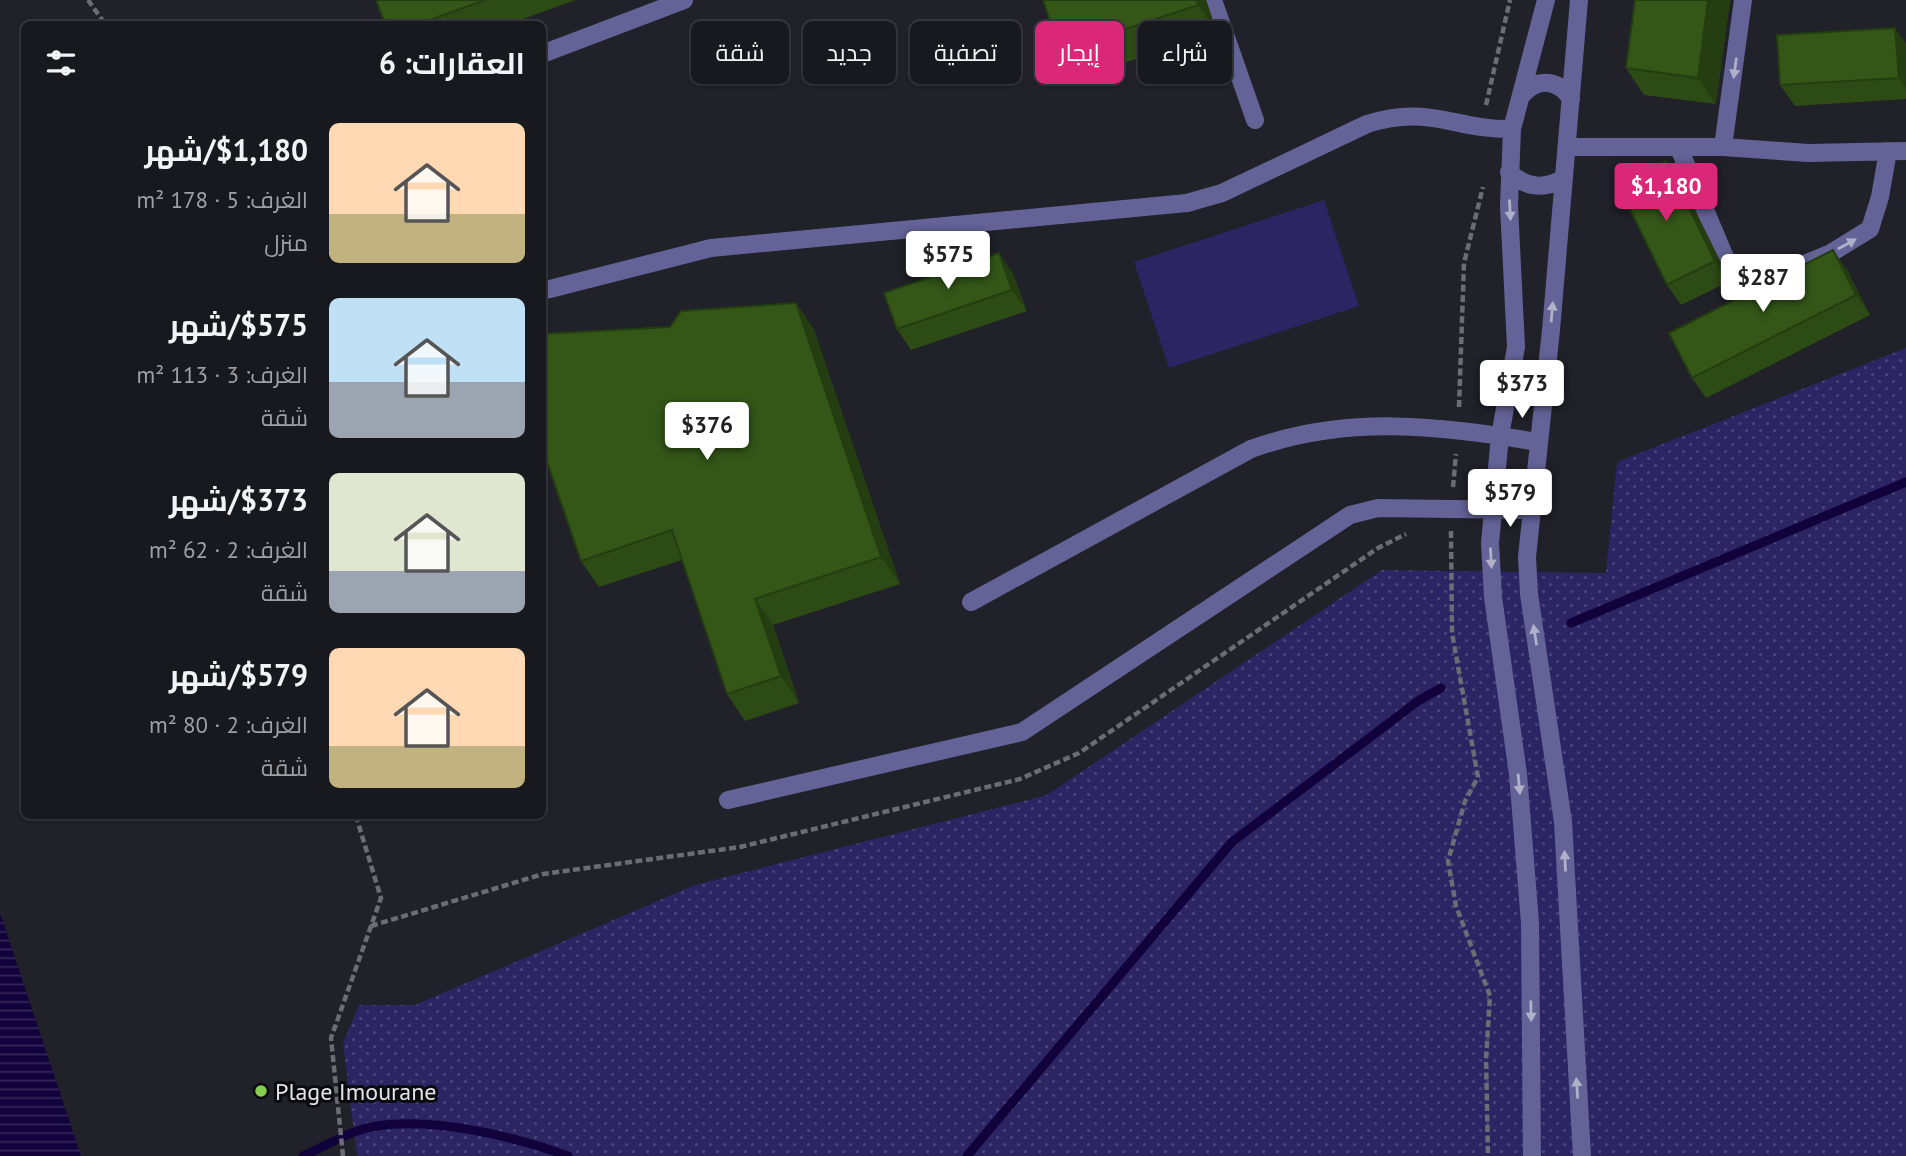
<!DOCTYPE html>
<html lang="ar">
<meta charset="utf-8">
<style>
body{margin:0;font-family:"PT Sans",Cairo,sans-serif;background:#25262c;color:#f1f3f6;direction:rtl;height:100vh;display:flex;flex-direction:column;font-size:26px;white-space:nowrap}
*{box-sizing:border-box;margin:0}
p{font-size:23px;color:#9fa0a4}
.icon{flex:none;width:38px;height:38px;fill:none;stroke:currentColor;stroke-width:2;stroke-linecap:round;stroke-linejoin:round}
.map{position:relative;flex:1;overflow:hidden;direction:ltr}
.drawer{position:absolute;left:21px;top:21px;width:525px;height:798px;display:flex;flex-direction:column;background:#18191f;border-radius:10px;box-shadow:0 2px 5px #0004,0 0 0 2px #36383d;direction:rtl}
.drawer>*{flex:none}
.guide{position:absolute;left:567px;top:21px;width:665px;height:63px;direction:rtl;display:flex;gap:14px}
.price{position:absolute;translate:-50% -60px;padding:0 16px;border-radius:7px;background:#fff;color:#222;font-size:23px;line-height:46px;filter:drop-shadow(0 2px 4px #0008)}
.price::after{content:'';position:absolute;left:50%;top:42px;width:21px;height:16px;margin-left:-10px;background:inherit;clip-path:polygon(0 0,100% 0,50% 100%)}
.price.selected{background:#db2777;color:#fff}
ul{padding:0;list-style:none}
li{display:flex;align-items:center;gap:21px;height:175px;padding:0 21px}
li span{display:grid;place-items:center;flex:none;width:196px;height:140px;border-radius:10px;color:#555}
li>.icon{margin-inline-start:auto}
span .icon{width:84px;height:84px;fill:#fffc;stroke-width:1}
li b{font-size:30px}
h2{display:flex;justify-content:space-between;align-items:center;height:84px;padding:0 21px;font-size:30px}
.pill{padding:0 24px;border-radius:10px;background:#18191f;box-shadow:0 2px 5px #0004,0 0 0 2px #36383d;font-size:24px;line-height:63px}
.pill.selected{background:#db2777;color:#fff}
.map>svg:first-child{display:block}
</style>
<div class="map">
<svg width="1906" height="1156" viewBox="0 0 1906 1156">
<defs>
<pattern id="green-dots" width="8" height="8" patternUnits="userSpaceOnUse" patternTransform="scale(1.75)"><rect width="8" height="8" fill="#2c2564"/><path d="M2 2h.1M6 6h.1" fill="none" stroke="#4a447a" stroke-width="1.8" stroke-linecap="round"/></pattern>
<pattern id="water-rules" width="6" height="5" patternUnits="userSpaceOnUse" patternTransform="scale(1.75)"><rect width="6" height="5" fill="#11023b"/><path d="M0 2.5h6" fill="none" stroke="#342758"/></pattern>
</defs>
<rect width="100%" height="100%" fill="#202129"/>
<path fill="url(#green-dots)" d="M1906,348V1156H357L343,1043L359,1005H415L695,885L1047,795L1382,570L1606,573L1617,462Z"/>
<path fill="#2c2564" d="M1324,200L1359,306L1169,368L1134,262Z"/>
<path fill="url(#water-rules)" d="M0,913L81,1156H0Z"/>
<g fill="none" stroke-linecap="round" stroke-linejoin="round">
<path stroke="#11023b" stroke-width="9" d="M1571,623L1906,482
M303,1156C324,1147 349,1131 372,1127C430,1116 514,1136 568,1156
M967,1156L1232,842L1418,701L1441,688"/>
<path stroke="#6c6d74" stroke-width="4.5" stroke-dasharray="7 3.5" stroke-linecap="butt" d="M88,0L105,24
M1486,105L1510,0
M1459,407L1464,263L1483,187
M1453,487L1456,454
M1451,531L1452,633L1478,777L1465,801L1448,861L1456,906L1490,996L1486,1059L1488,1156
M371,926L543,874L740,847L1020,779L1079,753L1378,548L1406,534
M343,1156L331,1038L381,898L356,816"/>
<path stroke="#646398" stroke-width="18" d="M1213,0L1255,120
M1579,0L1551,330L1527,557L1529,594L1563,822L1582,1156
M1743,0L1723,147L1808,153L1906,151
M542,54L684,0
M1523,94C1539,77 1559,80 1571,99
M1567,147H1723
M1679,148L1730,269L1745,284L1754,285L1831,253L1870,229L1880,197L1888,151
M1509,172C1526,188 1544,190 1564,178
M542,291L711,248L1187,203L1222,193L1367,124C1429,104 1455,130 1512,129
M971,602L1251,449C1349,414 1438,426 1538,442
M728,800L1022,732L1350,515L1378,508L1530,510
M1532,1156L1530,923L1518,774L1493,597L1490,543L1500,436L1516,347L1509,206L1512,129L1546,0"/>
</g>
<path fill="#2d4b15" d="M376,0H576L509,24H385Z
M1043,0H1206L1217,32L1079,78L1060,51Z
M1730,0L1716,104L1644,95L1626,68Z
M1906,43V99L1795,106L1780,85Z
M1681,182L1730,281L1681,305L1667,285Z
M999,253L1013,274L1027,311L911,350L897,329Z
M1847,270L1870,315L1706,398L1692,378Z
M796,303L814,330L900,584L773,625L799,703L745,721L727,694L682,560L599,587L581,561L546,457L542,458V334L670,327Z"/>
<path fill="#243d11" d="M1197,0H1206L1217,32L1198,5Z
M1708,0H1730L1716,104L1698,78Z
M1895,28L1906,43V89L1899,78Z
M1666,161L1681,182L1730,281L1715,261Z
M1833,250L1847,270L1870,315L1856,295Z
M999,253L1013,274L1027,311L1012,290Z
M796,303L814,330L900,584L881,557Z
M755,599L773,625L799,703L781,676Z"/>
<path fill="#345718" stroke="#243d11" stroke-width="2" d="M376,0H485L419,24H385Z
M1043,0H1197L1198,5L1060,51Z
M1635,0H1708L1698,78L1626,68Z
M1895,28L1899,78L1780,85L1777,35Z
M1666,161L1715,261L1667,285L1618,185Z
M1833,250L1856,295L1692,378L1669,333Z
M999,253L1012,290L897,329L884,293Z
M796,303L881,557L755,599L781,676L727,694L672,530L581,561L542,447V334L670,327L681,311Z"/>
<defs><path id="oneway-solid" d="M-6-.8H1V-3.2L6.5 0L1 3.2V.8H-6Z" transform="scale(1.75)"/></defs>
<g fill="#b1b0c9">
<use href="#oneway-solid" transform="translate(1735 68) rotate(98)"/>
<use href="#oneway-solid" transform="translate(1510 210) rotate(87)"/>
<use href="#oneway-solid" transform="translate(1847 244) rotate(-29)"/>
<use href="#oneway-solid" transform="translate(1552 312) rotate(-85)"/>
<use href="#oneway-solid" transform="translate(1491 558) rotate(87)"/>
<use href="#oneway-solid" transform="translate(1535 635) rotate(-99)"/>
<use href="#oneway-solid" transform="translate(1519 784) rotate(85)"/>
<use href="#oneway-solid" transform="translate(1565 861) rotate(-93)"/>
<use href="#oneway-solid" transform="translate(1531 1011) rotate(89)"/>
<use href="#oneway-solid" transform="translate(1577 1088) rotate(-94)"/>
</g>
<circle fill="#84cf4d" stroke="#0a0b0e" stroke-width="2.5" cx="261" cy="1091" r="7"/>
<g text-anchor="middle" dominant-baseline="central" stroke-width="6" stroke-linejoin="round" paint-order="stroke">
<g font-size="24" fill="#e4e4ea" stroke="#0a0b0e" text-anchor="start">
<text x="275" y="1091">Plage Imourane</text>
</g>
</g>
</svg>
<b class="price selected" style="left:1666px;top:223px">$1,180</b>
<b class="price" style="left:948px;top:291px">$575</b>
<b class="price" style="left:1763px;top:314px">$287</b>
<b class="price" style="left:1522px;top:420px">$373</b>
<b class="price" style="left:707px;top:462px">$376</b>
<b class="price" style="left:1510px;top:529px">$579</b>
<div class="guide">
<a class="pill">شراء</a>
<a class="pill selected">إيجار</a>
<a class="pill">تصفية</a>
<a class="pill">جديد</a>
<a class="pill">شقة</a>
</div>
<section class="drawer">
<h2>العقارات: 6<svg class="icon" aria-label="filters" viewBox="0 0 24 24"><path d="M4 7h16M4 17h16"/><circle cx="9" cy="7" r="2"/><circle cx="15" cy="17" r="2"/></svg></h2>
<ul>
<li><span style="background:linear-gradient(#ffd9b3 65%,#c2b280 0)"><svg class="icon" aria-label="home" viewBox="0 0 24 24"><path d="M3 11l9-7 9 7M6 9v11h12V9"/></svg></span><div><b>$1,180/شهر</b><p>الغرف: 5 · 178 m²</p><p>منزل</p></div></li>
<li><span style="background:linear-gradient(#bfe0f5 60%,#9aa5b1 0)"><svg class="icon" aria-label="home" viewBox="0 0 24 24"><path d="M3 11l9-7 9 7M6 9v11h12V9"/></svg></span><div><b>$575/شهر</b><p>الغرف: 3 · 113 m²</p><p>شقة</p></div></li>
<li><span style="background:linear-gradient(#dfe7d0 70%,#9aa5b1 0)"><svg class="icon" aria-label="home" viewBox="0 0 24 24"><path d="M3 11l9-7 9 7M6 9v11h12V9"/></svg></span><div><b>$373/شهر</b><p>الغرف: 2 · 62 m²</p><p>شقة</p></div></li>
<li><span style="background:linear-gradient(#ffd9b3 70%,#c2b280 0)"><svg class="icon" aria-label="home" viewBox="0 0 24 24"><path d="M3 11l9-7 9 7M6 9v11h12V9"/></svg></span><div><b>$579/شهر</b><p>الغرف: 2 · 80 m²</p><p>شقة</p></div></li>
</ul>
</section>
</div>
